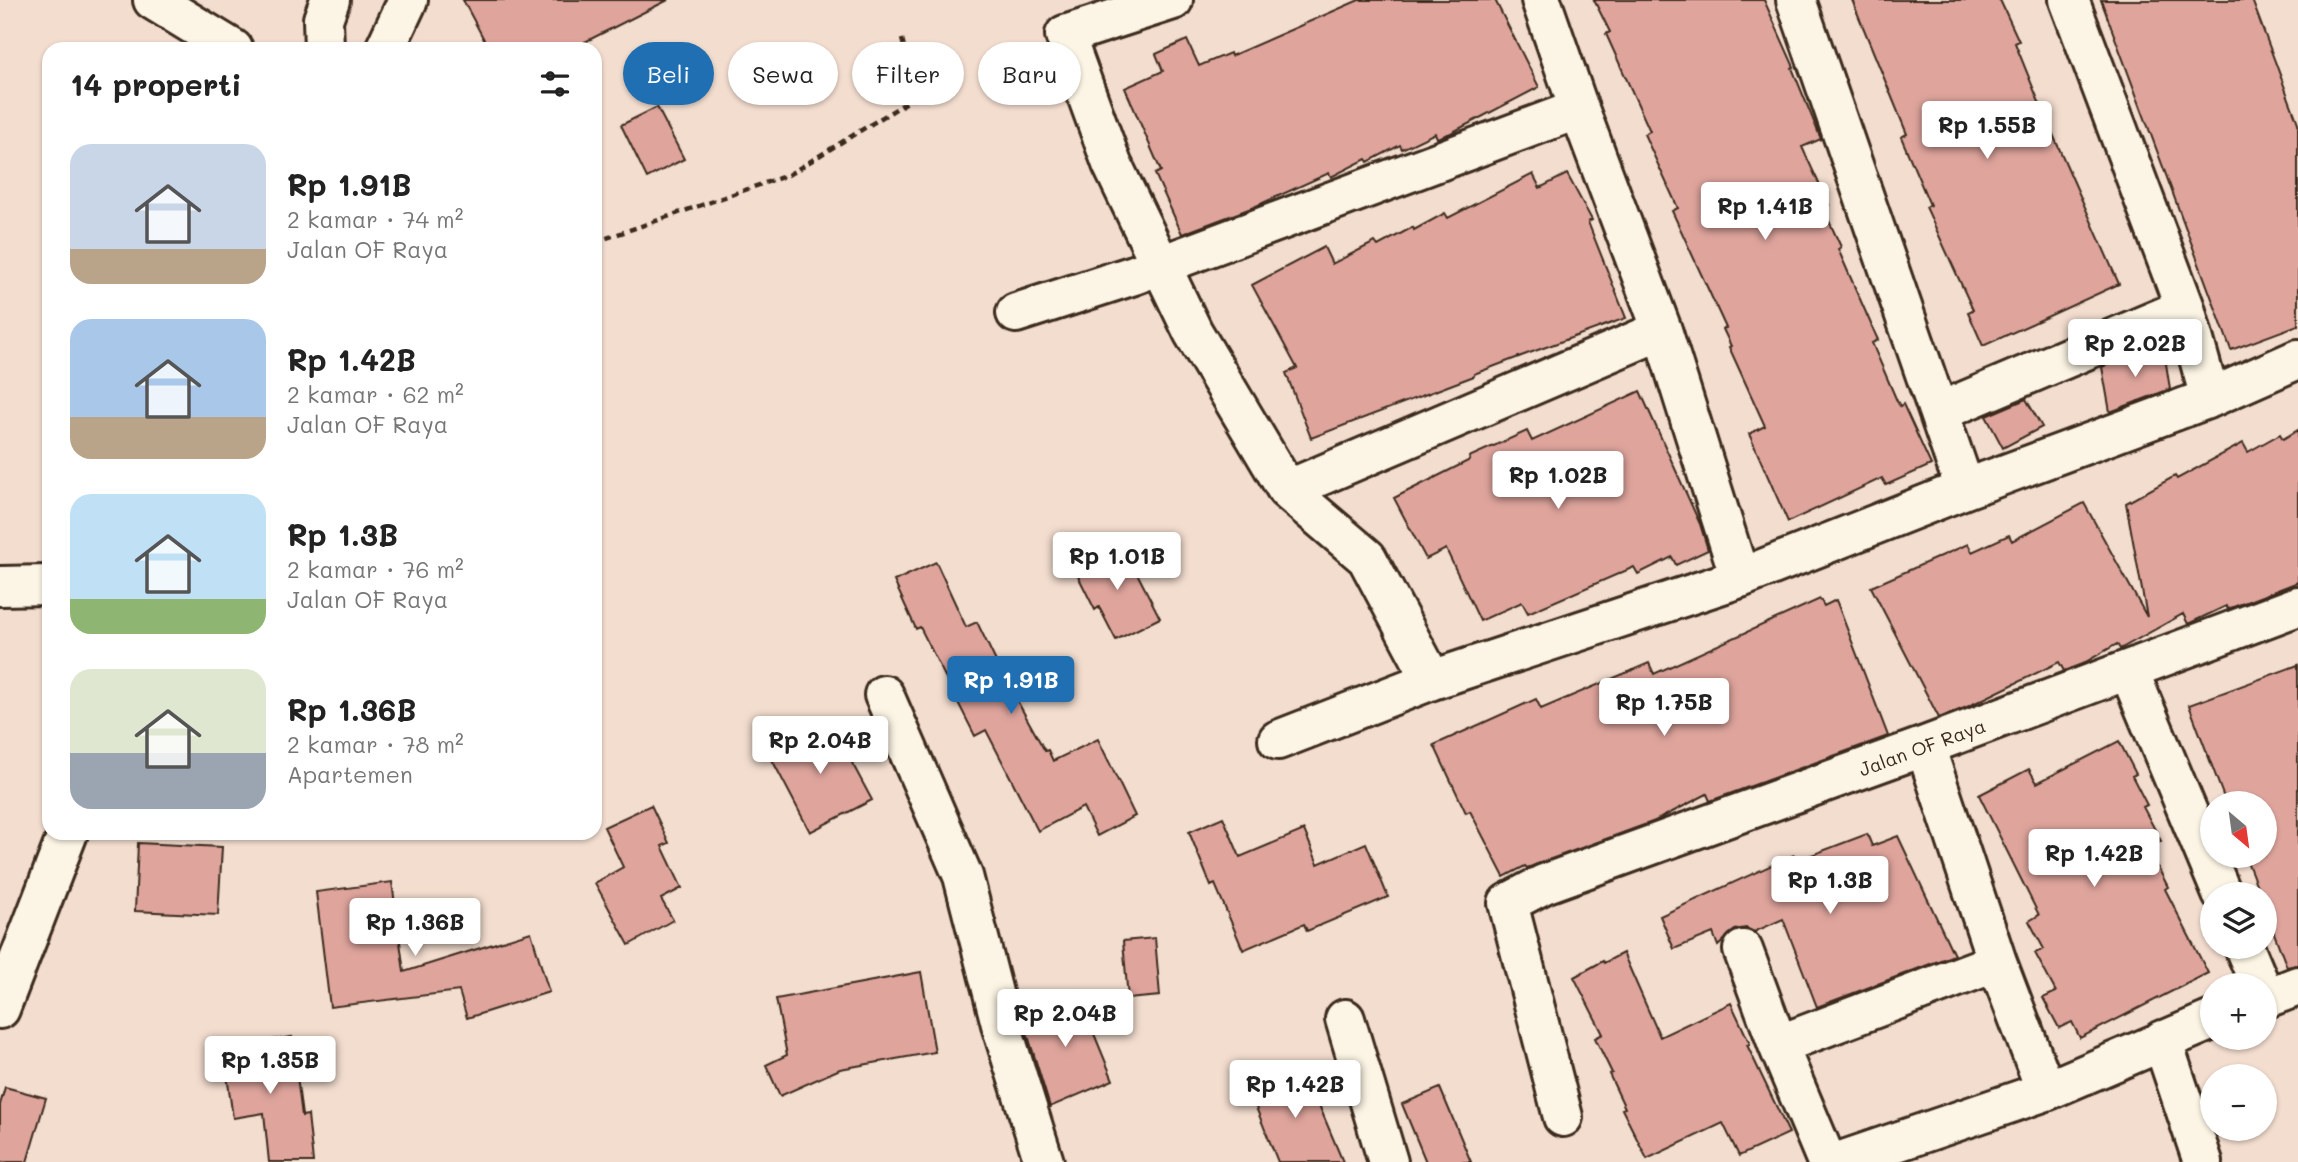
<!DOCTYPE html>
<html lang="id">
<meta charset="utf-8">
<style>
body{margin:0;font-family:Mali,sans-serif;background:#f2f2f2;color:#222;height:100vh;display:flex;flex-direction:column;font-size:26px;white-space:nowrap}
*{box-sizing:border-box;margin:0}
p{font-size:23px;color:#767676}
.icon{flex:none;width:38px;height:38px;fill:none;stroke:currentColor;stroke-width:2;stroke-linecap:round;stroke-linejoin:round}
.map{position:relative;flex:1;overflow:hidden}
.panel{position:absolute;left:42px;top:42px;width:560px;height:798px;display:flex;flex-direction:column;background:#fff;border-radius:21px;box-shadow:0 2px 5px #0004}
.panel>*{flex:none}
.top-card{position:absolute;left:623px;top:42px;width:665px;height:63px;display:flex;gap:14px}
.needle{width:46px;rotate:151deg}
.tools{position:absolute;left:2200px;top:791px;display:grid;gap:14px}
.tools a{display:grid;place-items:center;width:77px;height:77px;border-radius:50%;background:#fff;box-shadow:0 2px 5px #0004;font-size:35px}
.price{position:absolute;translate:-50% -60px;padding:0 16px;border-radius:7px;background:#fff;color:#222;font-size:23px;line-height:46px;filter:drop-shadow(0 2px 4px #0008)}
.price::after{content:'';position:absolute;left:50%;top:42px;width:21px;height:16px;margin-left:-10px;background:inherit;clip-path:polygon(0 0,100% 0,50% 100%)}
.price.current{background:#1f6fb2;color:#fff}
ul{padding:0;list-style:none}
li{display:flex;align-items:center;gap:21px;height:175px;padding:0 28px}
li span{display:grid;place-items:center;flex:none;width:196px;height:140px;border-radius:21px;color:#555}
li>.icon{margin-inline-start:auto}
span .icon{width:84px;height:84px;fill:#fffc;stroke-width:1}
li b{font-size:30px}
h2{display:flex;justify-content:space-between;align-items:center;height:84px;padding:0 28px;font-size:30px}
.chip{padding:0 24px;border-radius:32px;background:#fff;box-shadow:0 2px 5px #0004;font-size:24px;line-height:63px}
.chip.current{background:#1f6fb2;color:#fff}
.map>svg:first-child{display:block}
</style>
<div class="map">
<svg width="2298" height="1162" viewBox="0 0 2298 1162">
<rect width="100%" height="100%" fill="#f3ddcf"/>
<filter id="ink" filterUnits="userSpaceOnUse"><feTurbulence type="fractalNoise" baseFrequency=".0143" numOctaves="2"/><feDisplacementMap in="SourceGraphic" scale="14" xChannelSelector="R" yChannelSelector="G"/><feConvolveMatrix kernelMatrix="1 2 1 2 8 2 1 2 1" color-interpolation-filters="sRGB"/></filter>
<g filter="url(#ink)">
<path fill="#dfa59d" stroke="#3b2a1e" stroke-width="2" d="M463,0H668L571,49H489Z
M1359,0H1495L1539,87L1451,133L1437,138L1435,133L1402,149L1400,145L1368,162L1366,159L1331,177L1329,173L1254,207L1182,234L1155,174L1161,171L1125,88L1163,71L1156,54L1187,40L1199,66L1230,53L1231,56Z
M1594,0H1764L1794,67L1792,68L1821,139L1802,147L1829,205L1823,208L1841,247L1838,249L1878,340L1872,343L1897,401L1900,406L1903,404L1931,465L1886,485L1882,478L1788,522L1749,434L1765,426L1729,347L1731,346L1723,329L1726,328L1672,211L1678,208L1644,134L1650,131L1606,34L1610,32Z
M1852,0H2000L2019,41L2015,43L2043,112L2119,284L1983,346L1968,312L1973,310L1926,207L1930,205L1901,137L1907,134Z
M2101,0H2252L2298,123V325L2231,350Z
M657,107L684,159L647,178L621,125Z
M1533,174L1540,188L1567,174L1592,220L1588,222L1626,318L1524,355L1474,374V376L1311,438L1286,373L1297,368L1252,285L1324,247L1332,264L1375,242L1378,246L1413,227L1414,230L1445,213L1448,218Z
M2164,351L2170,389L2110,412L2102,367L2121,359Z
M1640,391L1700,524L1708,550L1676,565L1672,557L1638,574L1634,567L1528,613L1522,602L1480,621L1446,549L1426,559L1394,498L1470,460L1469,457L1527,431L1532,441Z
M2026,399L2042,427L2003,448L1986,416Z
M2298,430V582L2228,609L2226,606L2188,624L2183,614L2120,649L2117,644L2082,664L2064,671L2059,662L1967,707L1939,718L1871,587L1968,544L1972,552L2009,535L2012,541L2084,503L2147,617L2126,503L2175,476L2177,479L2243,443L2248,452L2280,434L2283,439Z
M1122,544L1160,618L1116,640L1099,607L1095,610L1074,568Z
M936,562L966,627L977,622L1000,670L1045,751L1048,750L1053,761L1098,739L1135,816L1097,836L1083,807L1038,831L986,730L975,736L920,627L916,629L894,581Z
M1820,599L1824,606L1836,600L1888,736L1710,801L1707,794L1655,821L1527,868L1525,866L1504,877L1470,811L1466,813L1434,745L1536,699L1541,709L1649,663L1654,674Z
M2298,665V965L2287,967L2264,907V894H2260L2245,856H2264V803H2226L2189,705Z
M829,720L872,800L810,832L768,752Z
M2119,741L2136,774L2132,776L2147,805L2143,807L2161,841L2148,848L2168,887L2165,889L2208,973L2080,1038L2072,1022L2059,1028L2043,998L2056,992L2035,953L2044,949L2029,921L2039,915L1979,795L2029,769L2037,783Z
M651,805L669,843L662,846L682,888L661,899L673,920L629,945L595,883L623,867L604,827Z
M1223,817L1240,857L1304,830L1318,864L1366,843L1388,897L1307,931L1304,924L1243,950L1215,884L1211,886L1189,832Z
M1867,834L1872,846L1898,836L1954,955L1817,1007L1783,919L1754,932L1746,928L1735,930L1718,946L1713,933L1674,949L1660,916L1794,855L1796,861Z
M138,843L222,847L218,915L135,911Z
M392,882L404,972L531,932L549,992L467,1018L459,991L330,1007L316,892Z
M1155,938L1160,996L1128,999L1123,941Z
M1623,953L1660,1037L1731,1003L1750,1044L1747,1045L1789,1133L1739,1156L1723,1123L1647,1159L1622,1109L1625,1108L1609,1074L1612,1073L1595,1038L1603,1034L1574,977L1603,961L1604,963Z
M921,972L935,1052L840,1069L780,1096L766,1065L787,1055L776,999Z
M1076,990L1113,1080L1050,1107L1021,1013Z
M292,1037L302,1116L308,1115L313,1162H269L264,1113L233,1118L223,1047Z
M1303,1067L1343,1162H1278L1249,1090Z
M5,1087L46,1098L27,1162H0V1105Z
M1440,1088L1471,1162H1426L1402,1104Z"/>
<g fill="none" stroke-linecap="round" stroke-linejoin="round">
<defs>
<path id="street" d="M153,0L233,49
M1173,0L1065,35L1112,164L1193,332L1287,490L1367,558L1432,680
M1541,0L1579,109L1662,330L1740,578
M1796,0L1965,489
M2069,0L2185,308L2210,398
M324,49L323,19L330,0
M385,49L408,0
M1016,313L1134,275L1579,109
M1939,412L2185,308
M1287,490L1662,330
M0,586L49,585
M2129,671L2222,894
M884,695L963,876L1002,1028L1044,1162
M1278,740L1432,680L1740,578L1965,489L2210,398L2298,359
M1925,746L1997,962L2046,1091
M2244,947L2260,985
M1743,950L1778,1045L1827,1162
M2264,999L2298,986
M0,1009L68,833
M1345,1019L1388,1162
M2162,1040L2203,1162
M1778,1045L1997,962
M1563,1117L1508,903L1544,884L1925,746L2298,606
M1838,1162L2046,1091L2212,1020"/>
</defs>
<use href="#street" stroke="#3b2a1e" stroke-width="44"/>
<path stroke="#3b2a1e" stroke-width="4.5" stroke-dasharray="7 5" stroke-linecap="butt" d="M595,242L788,175L917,96L902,39"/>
<use href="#street" stroke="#fcf5e5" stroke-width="38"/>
</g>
</g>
<g text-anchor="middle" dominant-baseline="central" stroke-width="6" stroke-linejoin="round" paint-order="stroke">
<g font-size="19" fill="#3b2a1e" stroke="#fcf5e5">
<text transform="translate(1922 747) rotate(-20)">Jalan OF Raya</text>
</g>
</g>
</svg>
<div class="tools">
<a><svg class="needle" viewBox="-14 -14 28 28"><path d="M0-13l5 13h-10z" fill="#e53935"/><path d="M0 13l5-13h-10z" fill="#767676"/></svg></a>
<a><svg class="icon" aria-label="layers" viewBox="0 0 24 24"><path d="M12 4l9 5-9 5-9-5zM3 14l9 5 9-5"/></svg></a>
<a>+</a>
<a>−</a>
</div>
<b class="price" style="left:1987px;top:161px">Rp 1.55B</b>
<b class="price" style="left:1765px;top:242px">Rp 1.41B</b>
<b class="price" style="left:2135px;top:379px">Rp 2.02B</b>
<b class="price" style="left:1558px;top:511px">Rp 1.02B</b>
<b class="price" style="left:1117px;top:592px">Rp 1.01B</b>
<b class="price current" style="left:1011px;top:716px">Rp 1.91B</b>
<b class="price" style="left:1664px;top:738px">Rp 1.75B</b>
<b class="price" style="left:820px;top:776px">Rp 2.04B</b>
<b class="price" style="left:2094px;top:889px">Rp 1.42B</b>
<b class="price" style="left:1830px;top:916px">Rp 1.3B</b>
<b class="price" style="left:415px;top:958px">Rp 1.36B</b>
<b class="price" style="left:1065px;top:1049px">Rp 2.04B</b>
<b class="price" style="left:270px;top:1096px">Rp 1.35B</b>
<b class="price" style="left:1295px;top:1120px">Rp 1.42B</b>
<div class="top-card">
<a class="chip current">Beli</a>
<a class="chip">Sewa</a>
<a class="chip">Filter</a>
<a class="chip">Baru</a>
</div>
<section class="panel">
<h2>14 properti<svg class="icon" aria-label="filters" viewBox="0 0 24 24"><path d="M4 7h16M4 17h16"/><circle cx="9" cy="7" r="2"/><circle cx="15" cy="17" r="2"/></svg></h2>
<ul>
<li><span style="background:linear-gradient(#c9d6e8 75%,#b9a48a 0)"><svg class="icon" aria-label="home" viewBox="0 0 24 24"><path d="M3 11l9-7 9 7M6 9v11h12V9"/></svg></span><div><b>Rp 1.91B</b><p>2 kamar · 74 m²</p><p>Jalan OF Raya</p></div></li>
<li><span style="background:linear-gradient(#a9c7e8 70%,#b9a48a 0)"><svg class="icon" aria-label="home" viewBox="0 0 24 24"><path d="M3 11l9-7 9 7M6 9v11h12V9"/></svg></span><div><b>Rp 1.42B</b><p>2 kamar · 62 m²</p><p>Jalan OF Raya</p></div></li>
<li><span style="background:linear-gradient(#bfe0f5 75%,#8fb573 0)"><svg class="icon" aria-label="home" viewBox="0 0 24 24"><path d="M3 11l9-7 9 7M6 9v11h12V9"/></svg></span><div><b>Rp 1.3B</b><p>2 kamar · 76 m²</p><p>Jalan OF Raya</p></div></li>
<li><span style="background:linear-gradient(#dfe7d0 60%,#9aa5b1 0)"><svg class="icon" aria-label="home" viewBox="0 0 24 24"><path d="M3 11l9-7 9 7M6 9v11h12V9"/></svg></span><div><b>Rp 1.36B</b><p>2 kamar · 78 m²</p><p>Apartemen</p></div></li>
</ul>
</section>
</div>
